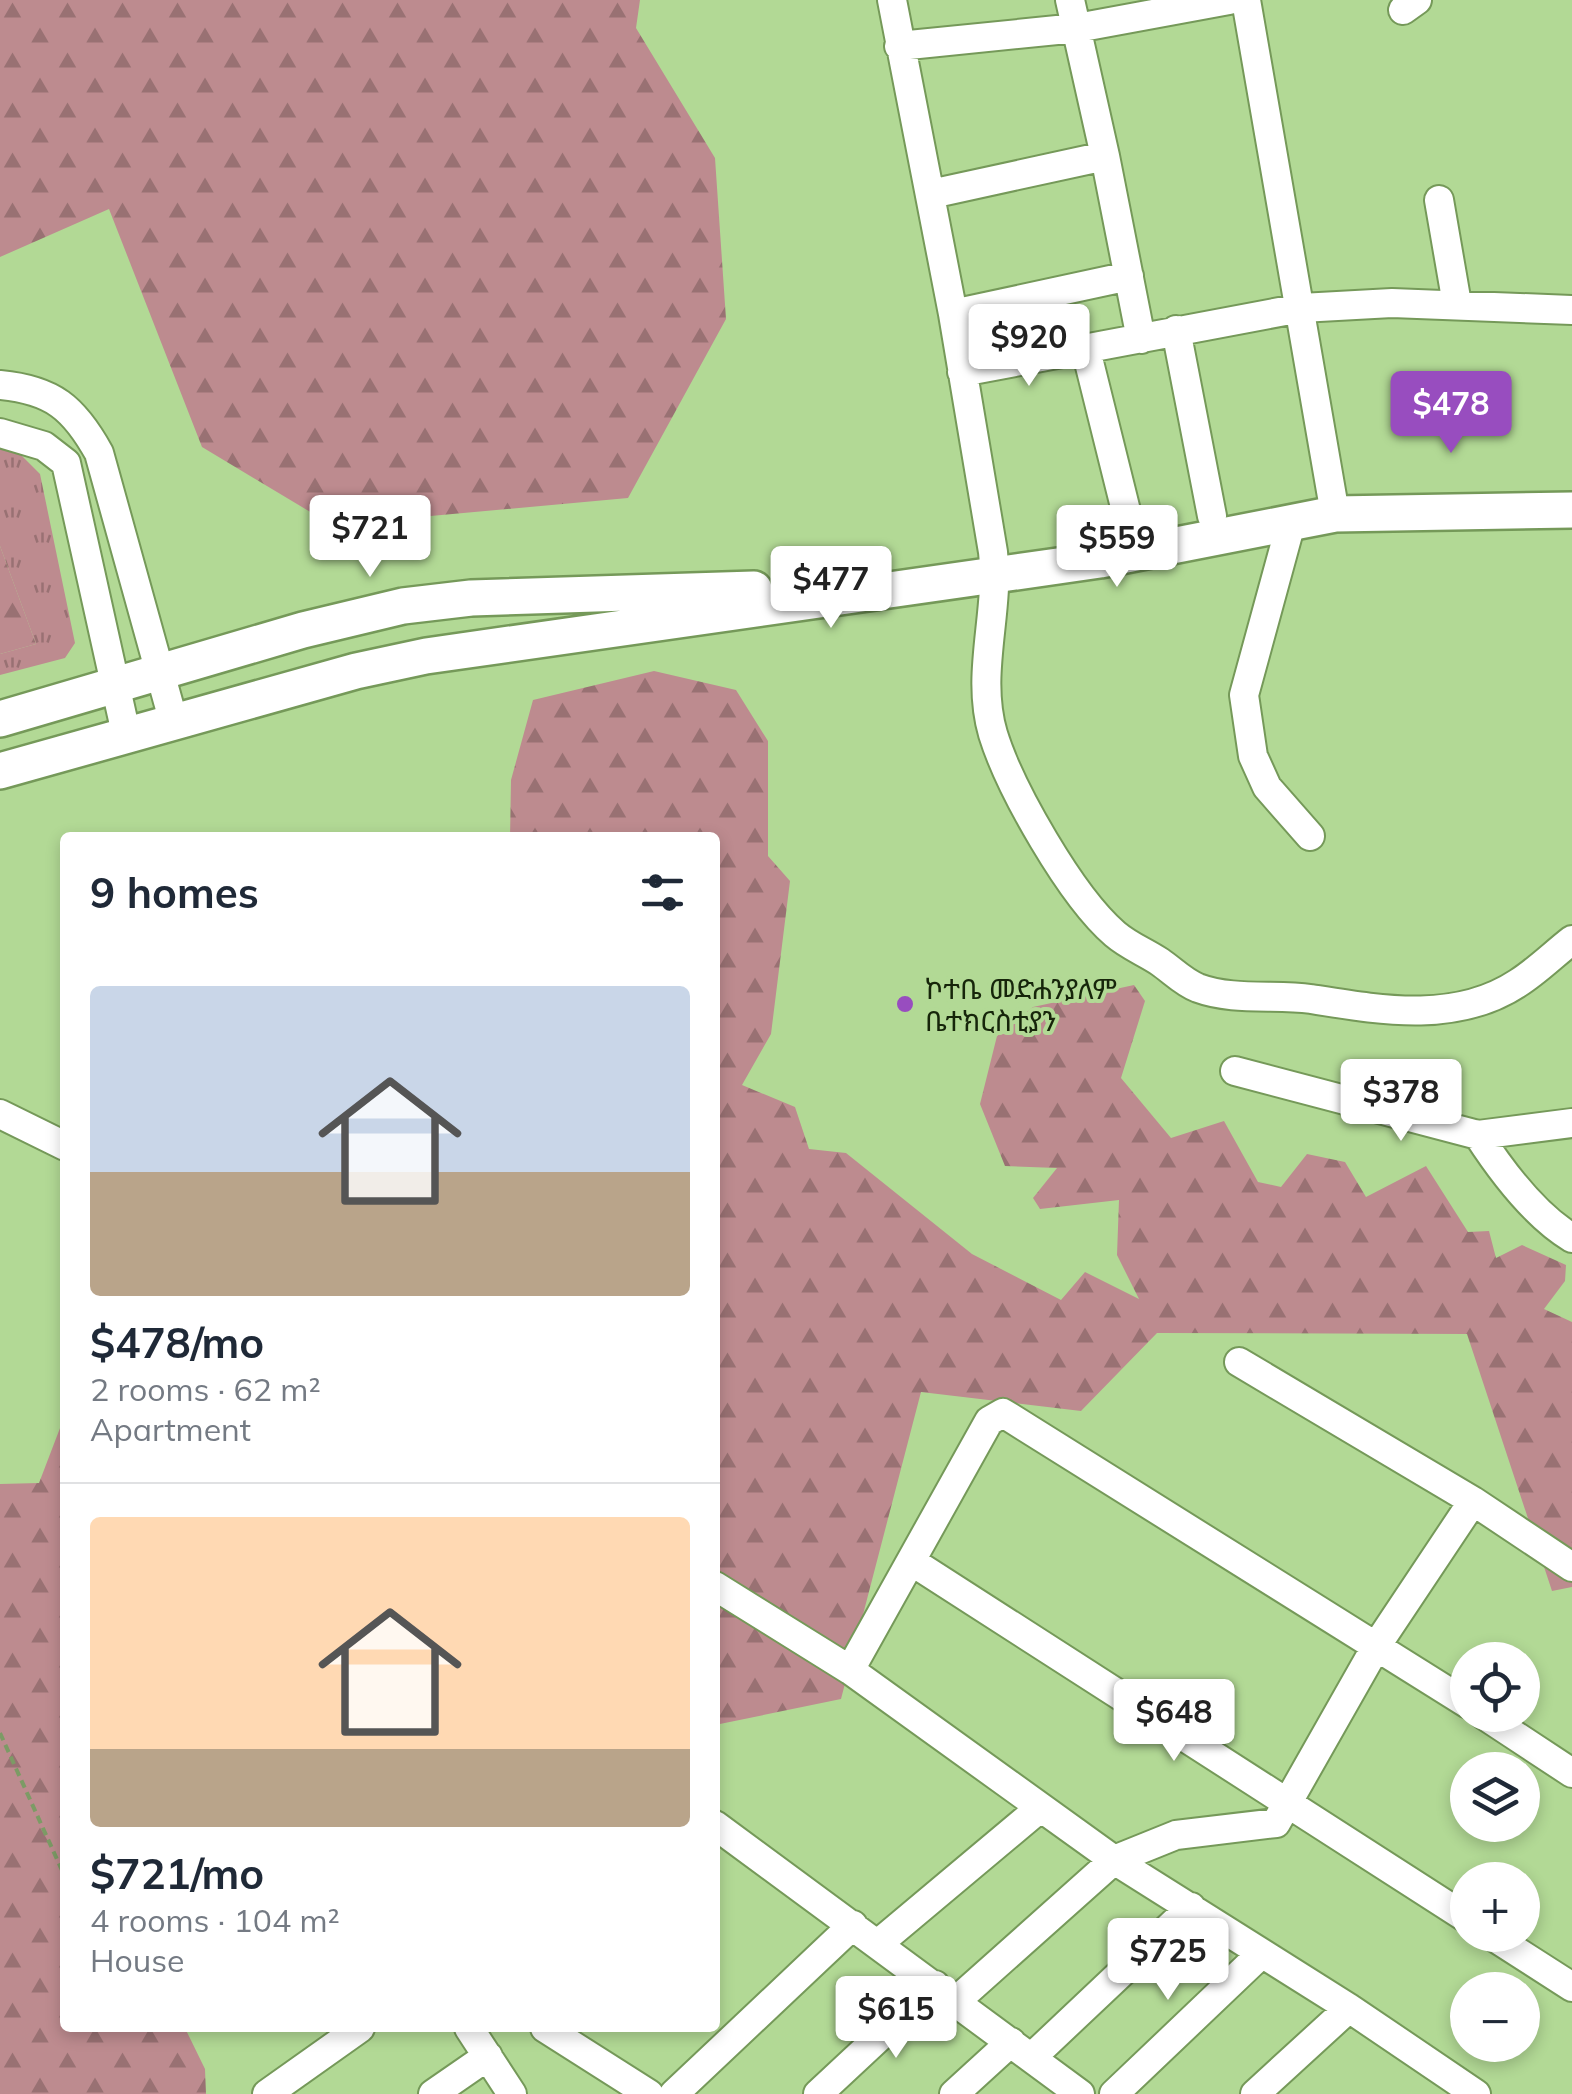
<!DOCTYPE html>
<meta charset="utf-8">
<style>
body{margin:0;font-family:Mulish,"Noto Sans Ethiopic",sans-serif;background:#f2f2f3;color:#1f2937;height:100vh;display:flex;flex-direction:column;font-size:38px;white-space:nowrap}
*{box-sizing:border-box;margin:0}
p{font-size:32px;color:#747a83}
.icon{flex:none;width:55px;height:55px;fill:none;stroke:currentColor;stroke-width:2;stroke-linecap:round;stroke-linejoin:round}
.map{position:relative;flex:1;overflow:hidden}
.panel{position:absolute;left:60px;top:832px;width:660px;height:1200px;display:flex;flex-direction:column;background:#fff;border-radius:10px;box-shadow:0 5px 15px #0003}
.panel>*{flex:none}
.fabs{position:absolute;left:1450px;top:1642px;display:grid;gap:20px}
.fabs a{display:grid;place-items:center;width:90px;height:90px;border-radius:50%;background:#fff;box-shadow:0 5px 15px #0003;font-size:50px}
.price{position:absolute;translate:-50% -85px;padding:0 22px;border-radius:10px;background:#fff;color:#222;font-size:32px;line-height:65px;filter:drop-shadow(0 2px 5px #0008)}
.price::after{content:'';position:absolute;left:50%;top:60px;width:30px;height:22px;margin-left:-15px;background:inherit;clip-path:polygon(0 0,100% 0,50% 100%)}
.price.current{background:#984dbf;color:#fff}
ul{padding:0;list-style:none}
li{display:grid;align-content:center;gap:20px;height:530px;padding:0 30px}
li+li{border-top:2px solid #e0e1e3}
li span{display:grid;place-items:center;height:310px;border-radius:10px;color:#555}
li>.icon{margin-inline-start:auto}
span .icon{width:180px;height:180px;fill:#fffc;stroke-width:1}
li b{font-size:42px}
h2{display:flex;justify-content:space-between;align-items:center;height:120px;padding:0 30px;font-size:42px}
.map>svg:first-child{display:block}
</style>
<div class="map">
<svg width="1572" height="2094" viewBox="0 0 1572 2094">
<defs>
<pattern id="grass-tufts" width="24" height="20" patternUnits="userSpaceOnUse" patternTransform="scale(2.5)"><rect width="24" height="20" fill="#bd8b8f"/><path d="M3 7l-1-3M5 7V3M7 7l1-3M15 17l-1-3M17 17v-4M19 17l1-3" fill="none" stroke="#997173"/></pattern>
<pattern id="forest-firs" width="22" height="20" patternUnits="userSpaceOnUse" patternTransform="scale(2.5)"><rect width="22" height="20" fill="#bd8b8f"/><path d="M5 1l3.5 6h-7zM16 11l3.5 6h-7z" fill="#997173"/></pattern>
</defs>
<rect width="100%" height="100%" fill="#b2d995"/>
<path fill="url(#grass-tufts)" d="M0,447L17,451L40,474L75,643L65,658L0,675V654L36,644L0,546Z"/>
<path fill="url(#forest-firs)" d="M0,0H640L636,28L715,158L726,319L628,498L332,525L202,447L109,209L0,257Z
M0,546L36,644L0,654Z
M654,671L736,690L768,741V856L790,881L771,1034L742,1085L795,1107L809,1149L846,1153L972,1254L1061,1300L1085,1272L1139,1299L1117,1255L1119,1200L1040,1209L1033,1198L1057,1168L1005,1166L980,1104L997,1036L1033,1007L1134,985L1145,1001L1121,1078L1171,1138L1224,1121L1258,1182L1281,1187L1307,1154L1345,1162L1366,1197L1426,1166L1468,1232L1489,1231L1496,1258L1522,1245L1566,1265L1565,1281L1544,1309L1572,1322V1587L1552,1591L1467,1334L1157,1333L1081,1411L921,1392L841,1699L715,1725V838H510L511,780L533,700Z
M65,1415V2028H185L205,2069L206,2094H0V1484L39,1483Z"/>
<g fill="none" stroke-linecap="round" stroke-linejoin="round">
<defs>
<path id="minor" d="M892,0L953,314L993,552C1000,613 975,673 993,734C1010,789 1071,896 1115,934C1129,946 1145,952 1160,962C1173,971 1183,982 1198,988C1233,1001 1274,994 1311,999C1380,1010 1456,1024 1518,983C1537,971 1554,954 1572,940
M1070,0L1105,156L1141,339
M1246,0L1335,514
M1403,10L1417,0
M899,46L1077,28L1229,0
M931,194L1105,156
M1439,200L1457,304
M953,314L1129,276
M1176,330L1212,516
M1086,350L1131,531
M962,372L1301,308L1392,303L1572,310
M0,385C53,390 74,408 99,453L174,723
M0,433L44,446L66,463L127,738
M1291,523L1244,695L1253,756L1267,787L1310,836
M1235,1071L1478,1135L1572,1123
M0,1114L65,1146
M1478,1135C1502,1172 1534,1215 1572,1238
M1239,1362L1473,1501L1572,1567
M911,1561L1468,1919
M715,1586L850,1670L1114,1860L1349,2008L1476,2094
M850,1670L989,1421L1003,1413L1468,1704
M1484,1715L1572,1773
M715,1825L1080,2094
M1491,1935L1572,1987
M879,1943L1040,1808
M956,2001L1114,1860L1176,1835L1276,1823L1377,1645L1473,1501
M469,2028L512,2094
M545,2028L649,2094
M1031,2058L1191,1907
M267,2094L360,2028
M433,2094L488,2056
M674,2094L853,1925
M818,2094L935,1985
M954,2094L1011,2042
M1114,2094L1261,1954
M1255,2094L1349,2008"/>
<path id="major" d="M0,719L303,630L403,606L471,598L754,589
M0,771L356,671L426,656L1100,560L1335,514L1572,510"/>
</defs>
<use href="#minor" stroke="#759959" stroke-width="32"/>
<use href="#major" stroke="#759959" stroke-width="40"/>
<path stroke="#7c9b65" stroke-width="4" stroke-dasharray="8 5" stroke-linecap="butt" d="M0,1733L65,1877"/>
<use href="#minor" stroke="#fff" stroke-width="28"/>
<use href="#major" stroke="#fff" stroke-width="35"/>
</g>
<circle fill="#984dbf" stroke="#b2d995" stroke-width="4" cx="905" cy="1004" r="10"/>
<g text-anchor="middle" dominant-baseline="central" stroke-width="8" stroke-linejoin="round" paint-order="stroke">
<g font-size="28" fill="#16250a" stroke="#b2d995" text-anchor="start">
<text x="925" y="988">ኮተቤ መድሐንያለም<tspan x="925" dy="32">ቤተክርስቲያን</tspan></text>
</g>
</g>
</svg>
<div class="fabs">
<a><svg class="icon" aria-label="locate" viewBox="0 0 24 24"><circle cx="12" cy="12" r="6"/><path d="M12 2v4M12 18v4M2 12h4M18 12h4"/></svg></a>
<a><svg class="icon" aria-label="layers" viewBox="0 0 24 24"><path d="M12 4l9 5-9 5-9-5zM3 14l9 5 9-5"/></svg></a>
<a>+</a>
<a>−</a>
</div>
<b class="price" style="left:1029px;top:389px">$920</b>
<b class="price current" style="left:1451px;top:456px">$478</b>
<b class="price" style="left:370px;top:580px">$721</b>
<b class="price" style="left:1117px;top:590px">$559</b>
<b class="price" style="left:831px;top:631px">$477</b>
<b class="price" style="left:1401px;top:1144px">$378</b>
<b class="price" style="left:1174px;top:1764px">$648</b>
<b class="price" style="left:1168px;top:2003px">$725</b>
<b class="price" style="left:896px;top:2061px">$615</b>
<section class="panel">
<h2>9 homes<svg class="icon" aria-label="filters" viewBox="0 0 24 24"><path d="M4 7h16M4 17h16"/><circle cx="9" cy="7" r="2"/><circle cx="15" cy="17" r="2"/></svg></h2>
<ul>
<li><span style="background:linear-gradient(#c9d6e8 60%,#b9a48a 0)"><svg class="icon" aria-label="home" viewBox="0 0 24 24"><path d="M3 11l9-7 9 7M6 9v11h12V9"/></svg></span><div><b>$478/mo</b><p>2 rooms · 62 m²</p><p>Apartment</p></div></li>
<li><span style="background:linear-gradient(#ffd9b3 75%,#b9a48a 0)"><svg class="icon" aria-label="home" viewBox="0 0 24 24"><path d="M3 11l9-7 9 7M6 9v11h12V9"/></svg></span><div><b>$721/mo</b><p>4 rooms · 104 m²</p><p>House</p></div></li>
</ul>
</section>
</div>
